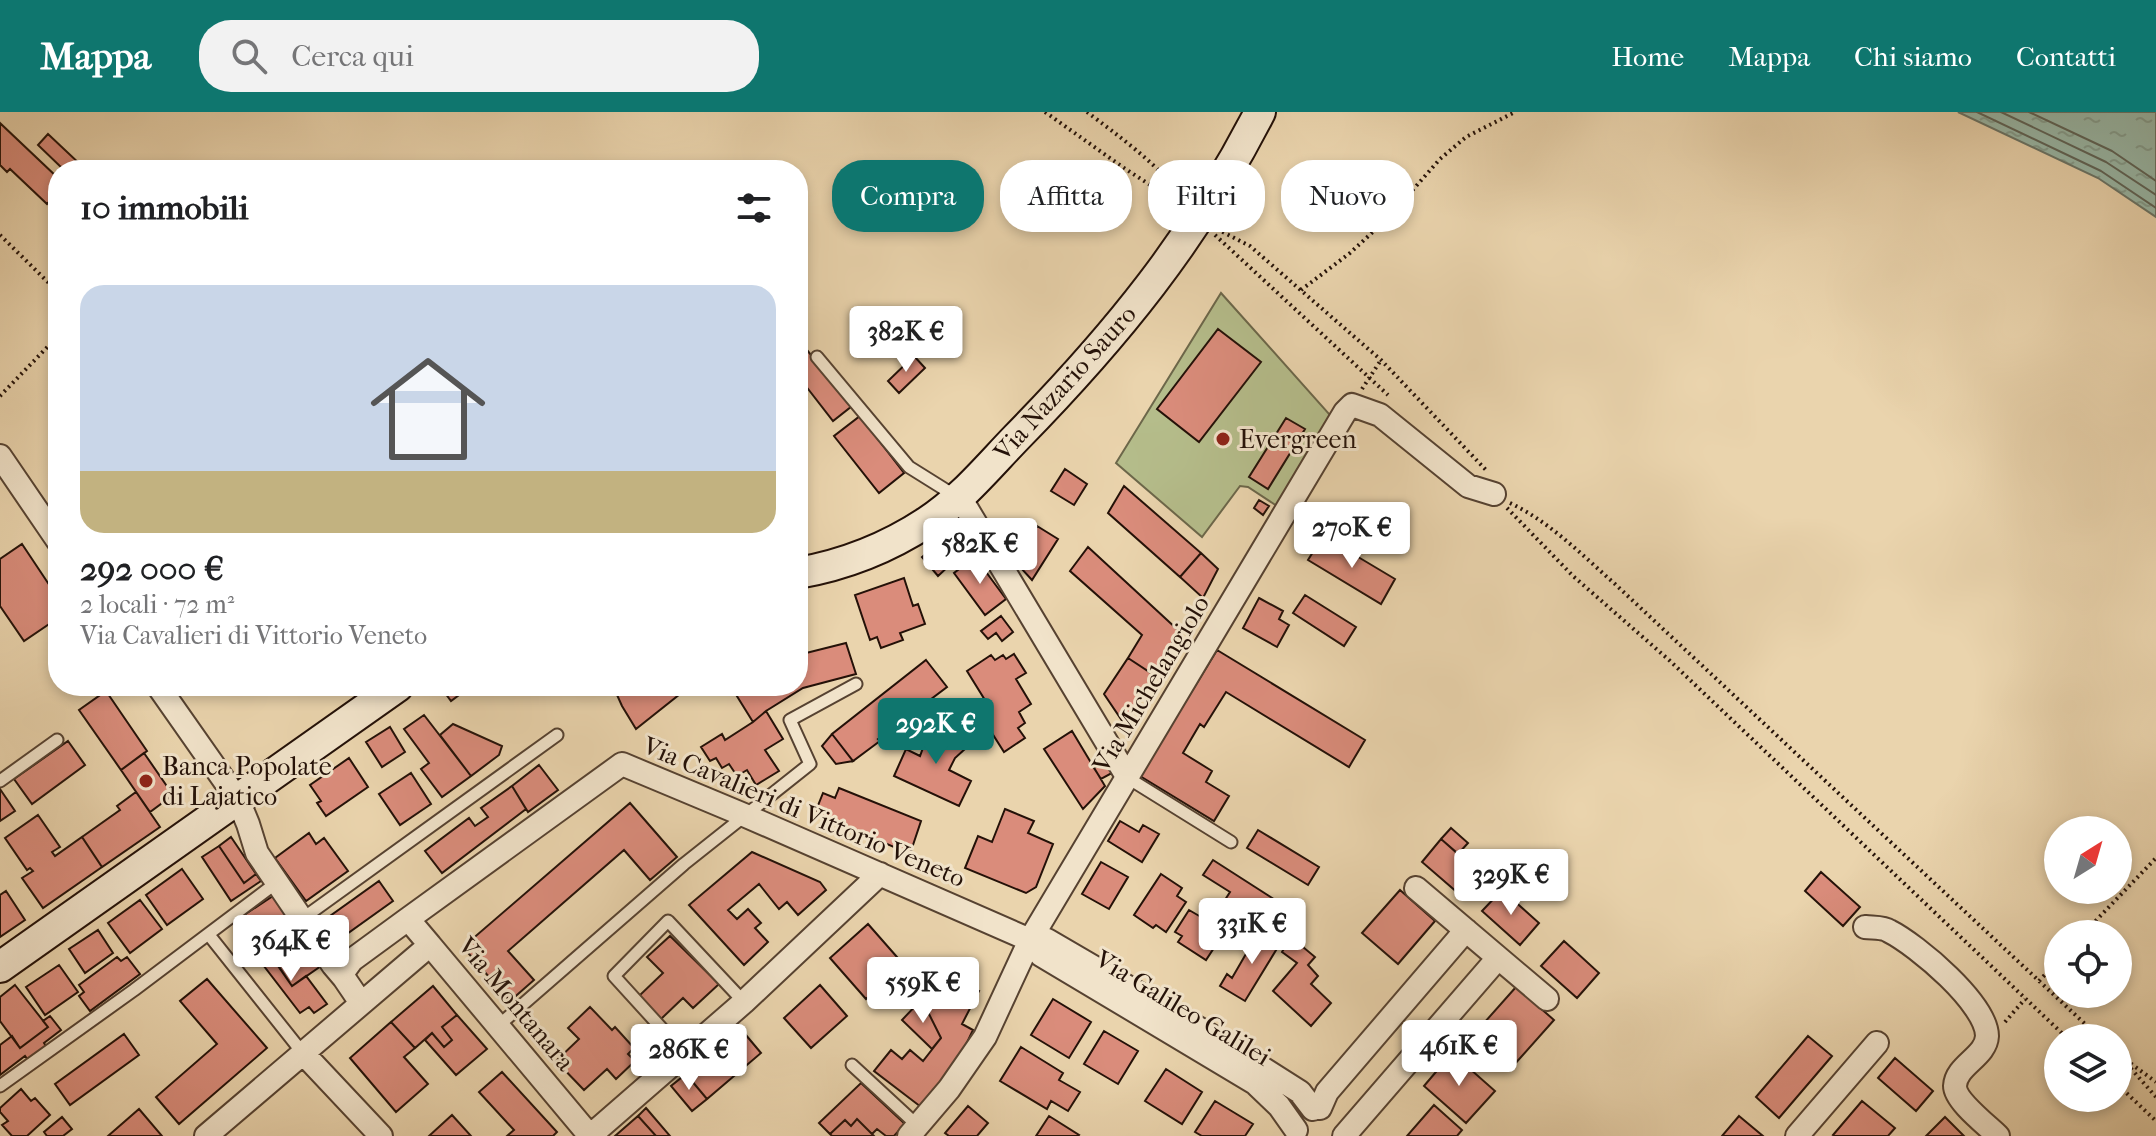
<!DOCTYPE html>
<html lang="it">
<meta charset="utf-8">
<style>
body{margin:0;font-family:"IM FELL French Canon",serif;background:#f2f2f2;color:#202124;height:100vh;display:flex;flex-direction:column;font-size:30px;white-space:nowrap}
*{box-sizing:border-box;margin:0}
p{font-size:26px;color:#757577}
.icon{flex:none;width:44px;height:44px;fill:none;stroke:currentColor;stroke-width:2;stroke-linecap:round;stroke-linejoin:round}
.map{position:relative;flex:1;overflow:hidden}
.side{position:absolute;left:48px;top:48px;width:760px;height:536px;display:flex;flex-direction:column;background:#fff;border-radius:32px;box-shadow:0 4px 12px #0003}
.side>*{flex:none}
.top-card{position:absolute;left:832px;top:48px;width:760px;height:72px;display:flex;gap:16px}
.needle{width:52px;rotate:37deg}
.controls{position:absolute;left:2044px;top:704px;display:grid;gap:16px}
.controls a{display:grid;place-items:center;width:88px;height:88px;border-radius:50%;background:#fff;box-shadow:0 4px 12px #0003;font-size:40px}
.price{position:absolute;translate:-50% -68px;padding:0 18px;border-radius:8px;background:#fff;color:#222;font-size:26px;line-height:52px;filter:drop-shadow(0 2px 4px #0008)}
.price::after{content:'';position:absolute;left:50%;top:48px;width:24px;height:18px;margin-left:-12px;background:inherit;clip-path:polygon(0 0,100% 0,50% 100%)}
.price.active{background:#0f766e;color:#fff}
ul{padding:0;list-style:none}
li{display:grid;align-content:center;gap:16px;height:424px;padding:0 32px}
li+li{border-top:2px solid #e0e0e0}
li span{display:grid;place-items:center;height:248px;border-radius:24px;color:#555}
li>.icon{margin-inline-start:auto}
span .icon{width:144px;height:144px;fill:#fffc;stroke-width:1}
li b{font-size:34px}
h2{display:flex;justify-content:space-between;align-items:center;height:96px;padding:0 32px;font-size:34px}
.tag{padding:0 28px;border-radius:32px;background:#fff;box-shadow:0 4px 12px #0003;font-size:28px;line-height:72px}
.tag.active{background:#0f766e;color:#fff}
header{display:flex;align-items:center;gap:48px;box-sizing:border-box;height:112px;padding:0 40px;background:#0f766e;color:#fff}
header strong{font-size:38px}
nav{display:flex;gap:44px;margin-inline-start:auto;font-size:28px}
.search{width:560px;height:72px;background:#f2f2f2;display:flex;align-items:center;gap:20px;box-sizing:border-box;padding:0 28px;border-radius:32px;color:#757577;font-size:30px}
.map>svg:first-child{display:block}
</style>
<header>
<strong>Mappa</strong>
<div class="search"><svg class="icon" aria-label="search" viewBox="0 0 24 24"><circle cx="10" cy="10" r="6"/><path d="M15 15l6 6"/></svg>Cerca qui</div>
<nav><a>Home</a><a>Mappa</a><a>Chi siamo</a><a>Contatti</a></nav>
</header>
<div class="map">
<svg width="2156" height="1024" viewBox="0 0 2156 1024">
<defs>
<pattern id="water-ripples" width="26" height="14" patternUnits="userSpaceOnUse" patternTransform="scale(2)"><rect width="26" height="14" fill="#98b8a8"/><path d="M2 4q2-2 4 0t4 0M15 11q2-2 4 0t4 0" fill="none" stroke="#839d8f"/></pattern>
</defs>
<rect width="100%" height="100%" fill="#ead4ad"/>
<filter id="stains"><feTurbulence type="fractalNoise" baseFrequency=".0025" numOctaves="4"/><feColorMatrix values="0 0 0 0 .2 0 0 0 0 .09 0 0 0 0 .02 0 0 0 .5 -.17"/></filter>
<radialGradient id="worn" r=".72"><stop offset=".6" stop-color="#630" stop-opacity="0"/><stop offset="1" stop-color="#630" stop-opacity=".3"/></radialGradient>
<path fill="#b5bd8b" stroke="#6c674a" stroke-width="2" d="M1221,181L1330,303L1277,394L1248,375L1240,374L1202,425L1116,351Z"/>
<path fill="url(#water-ripples)" stroke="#6a7568" stroke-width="2" d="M1958,0H2156V105L2098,66Z"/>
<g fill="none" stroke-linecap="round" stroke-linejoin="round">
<path stroke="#5e6458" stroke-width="2" d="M1977,0L2101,59L2156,96
M2001,0L2106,50L2156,83
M2029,0L2112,39L2156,69"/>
</g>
<path fill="#da8c7b" stroke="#241108" stroke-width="2" d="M0,11L58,66V80L47,92L10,57L7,60L0,53Z
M48,22L83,55L80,58H64L38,33Z
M1218,217L1261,250L1199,330L1157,297Z
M798,229L807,238L852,294L833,309L798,264Z
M914,244L925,256L899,281L888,269Z
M860,304L904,361L879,381L834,324Z
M1286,306L1305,317L1268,377L1249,365Z
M1065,357L1087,372L1074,393L1051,379Z
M1124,374L1201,441L1180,465L1108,401Z
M1259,388L1269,394L1263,403L1254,396Z
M1037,414L1058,427L1032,468L1009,443Z
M1323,424L1395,467L1381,492L1308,448Z
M942,428L952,441L946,446L951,452L938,464L922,445Z
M22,432L58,486V506L24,529L0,494V447Z
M1088,435L1179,519L1154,563L1128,546L1142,523L1070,459Z
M1201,441L1218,457L1203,486L1180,465Z
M975,445L1006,487L985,503L954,461Z
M904,466L913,494L918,492L925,512L900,521L903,528L881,536L877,525L870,528L855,483Z
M1305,483L1356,515L1344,534L1293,501Z
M1259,486L1283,499L1279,507L1289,513L1277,535L1243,516Z
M1001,504L1013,520L1002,529L996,521L988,527L981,519Z
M846,531L856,562L803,576L766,599L753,610L735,581L745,574H798V543Z
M1217,538L1365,628L1349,655L1226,580L1204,615L1200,612L1183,641L1212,659L1206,670L1229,684L1214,709L1140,664Z
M1014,542L1026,561L1016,567L1031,592L1019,600L1025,611L1018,616L1025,626L1004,640L978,599L988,593L967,559L991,543L995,548L1003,543L1006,547Z
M1128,546L1154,563L1125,613L1104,582Z
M926,548L947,575L878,627L880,629L853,649L832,622Z
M440,574H471L451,589Z
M613,574H682L685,578L636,617L622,594Z
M106,579L147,639L121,658L79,598Z
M766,599L783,627L765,638L779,659L756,673L747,658L737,664L729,652L722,656L716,646L710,649L701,635L722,622L725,628L753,610Z
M424,603L471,664L442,685L421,657L429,651L404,617Z
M950,611L966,636L955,646L949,658L971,669L959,694L894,664L906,637L920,644L927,625Z
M453,612L502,634L499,643L471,664L440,623Z
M390,615L405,640L382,655L366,630Z
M1072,619L1105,674L1083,697L1044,637Z
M832,622L853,649L836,652L822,634Z
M68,629L85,653L32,692L14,667Z
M144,641L173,683L150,700L121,658Z
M349,646L368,675L326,704L317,691L321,689L310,673Z
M1109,647L1112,661L1101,667L1094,656Z
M539,653L558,678L528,700L512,674Z
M411,661L431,692L400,713L379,682Z
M512,674L526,697L442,761L425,739L469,706L475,714L488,705L481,696Z
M839,676L921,709L910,742L815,701L823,681L835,686Z
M0,677L15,699L0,709Z
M136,680L160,715L102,755L82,725L120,698L117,694Z
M630,691L677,745L650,768L624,738L508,839L534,868L510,889L463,835Z
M1005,697L1034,709L1028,721L1053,732L1036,775L1026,781L965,756L978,724L992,730Z
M38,703L60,735L52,740L55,744L82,725L102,755L43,796L22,766L33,759L30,756L27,758L5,726Z
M1120,709L1139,720L1143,713L1159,722L1142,750L1108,729Z
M1451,716L1468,731L1458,742L1441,727Z
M1258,718L1319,755L1308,773L1247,736Z
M309,721L316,732L324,726L348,759L306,789L275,746Z
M231,725L256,762L244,771L219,734Z
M1441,727L1477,758L1458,781L1422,750Z
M219,734L244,771L256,762L261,769L231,789L202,745Z
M752,740L820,770L826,778L798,803L787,790L779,797L759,772L728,798L737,807L748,797L761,811L755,816L768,830L744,853L689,793Z
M1213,748L1280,791L1269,808L1243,791L1225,819L1205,808L1209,802L1214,805L1230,780L1203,763Z
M1101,750L1128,765L1109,797L1082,782Z
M182,757L203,787L167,813L146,783Z
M1821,760L1860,795L1843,814L1805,779Z
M1161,762L1182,776L1177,784L1186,790L1166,820L1156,813L1153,816L1134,803Z
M379,769L393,789L337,829L323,809Z
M1400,778L1435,809L1398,852L1362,821Z
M1502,778L1539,811L1520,833L1482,799Z
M6,779L25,808L0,825V783Z
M273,784L321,854L292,874L244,803Z
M140,788L162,817L130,841L108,811Z
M1189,798L1225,819L1206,848L1178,830L1182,824L1175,820Z
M868,812L904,853L866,887L830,846Z
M1261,816L1281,830L1245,889L1220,874L1227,862L1232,866Z
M98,818L113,841L85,861L69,837Z
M670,824L719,872L693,896L683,886L661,907L639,884L663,861L647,845Z
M1291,825L1315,845L1308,853L1318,864L1311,872L1331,891L1311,914L1273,879L1297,851L1282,840Z
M260,828L292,874L306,864L327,892L314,901L309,895L300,901L250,836Z
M1564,829L1599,861L1577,886L1541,854Z
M117,845L121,849L127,845L140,862L90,899L79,884L84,880L79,873Z
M59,853L78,880L45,903L26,875Z
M947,857L963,867L962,871L979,879L962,912L973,918L962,941L941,972L921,995L874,959L891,938L902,947L910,938L923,949L941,926L926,896Z
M207,867L267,936L179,1012L156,985L217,932L180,889Z
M15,873L48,915L20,936L0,909V885Z
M820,873L847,904L811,936L784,906Z
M433,874L457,903L442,915L452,928L444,935L432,921L415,936L391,910Z
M1516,875L1554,908L1513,954L1476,920Z
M1053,887L1091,910L1069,946L1031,923Z
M920,889L926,896L941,926L932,937L902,908Z
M590,895L612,918L615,915L634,936L628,942L635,949L616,967L607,957L584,978L556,949L579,927L568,916Z
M457,903L487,937L456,963L425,928L432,921L444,935L452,928L442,915Z
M50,904L61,918L44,931L46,934L28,948L25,944L0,963V933L12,924L20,936L48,915L43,909Z
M391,910L415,936L404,945L428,972L396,1000L350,946Z
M740,916L761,941L707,987L686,962Z
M1104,919L1138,939L1118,972L1084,952Z
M124,922L139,943L70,993L55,972Z
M1808,924L1832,944L1779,1006L1756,985Z
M1021,935L1063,961L1059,968L1080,980L1068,999L1051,989L1047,997L1000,969Z
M1452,941L1495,979L1466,1011L1424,974Z
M1895,946L1933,979L1916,999L1878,966Z
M1166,957L1202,980L1182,1012L1145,989Z
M502,960L557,1020L553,1024H507L514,1018L479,980Z
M686,962L707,987L692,999L671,974Z
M861,971L905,1012L894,1024H886L877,1017L872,1022L857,1007L851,1014L845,1008L830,1022L819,1011Z
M21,977L31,989L35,986L50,1003L27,1024H12L2,1013L8,1009L0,1000V996Z
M1215,989L1253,1012L1245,1024H1202L1195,1020Z
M1862,989L1895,1016L1888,1024H1835L1833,1023Z
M1434,993L1462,1018L1457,1024H1407Z
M968,994L988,1011L977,1024H949L945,1021Z
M646,996L670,1024H656L638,1004Z
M139,997L162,1024H108Z
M452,1003L471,1024H429Z
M638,1004L656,1024H615Z
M1049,1004L1079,1023L1078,1024H1036Z
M1739,1004L1763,1024H1722Z
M62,1005L72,1017L63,1024H47L44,1020Z
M1945,1005L1964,1024H1926Z
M857,1007L874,1024H832L830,1022L845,1008L851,1014Z"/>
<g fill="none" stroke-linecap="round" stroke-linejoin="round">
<defs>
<path id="lane" d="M817,245L909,355L957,385
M1128,666L1231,730
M0,669L57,628
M302,807L557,623
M209,823L302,940
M498,914L684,752L810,652L790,608L856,572
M685,942L614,864L668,809L744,890
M852,953L918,1014
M0,974L134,878L276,771"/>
<path id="street" d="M0,344L58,429
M967,397L1128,666
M158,574L238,688L248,712L257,741L333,853L344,866
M1416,776L1547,887
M408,807L622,652L744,703L1030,828H1047L1210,923L1300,980L1313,997
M1865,815C1873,816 1883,815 1889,819C1917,833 1987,892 1987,924C1986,945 1956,953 1955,974C1955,989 1988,1014 1998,1024
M1030,828L1041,843L1255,971L1279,994L1296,1018
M430,833L590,1024
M302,940L381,1024
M1320,996L1327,980L1466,818
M206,1024L430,833L408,807L352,848L344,859V866L361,891
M590,1024L744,890L880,762
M909,1024L949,977L985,925L1030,828L1345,300L1352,293L1380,303L1468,374L1494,382
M1344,1024L1498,846
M1797,1024L1877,931"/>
<path id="secondary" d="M798,461C844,453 889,435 927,410C961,388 988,355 1016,326C1116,224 1195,127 1260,0
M0,855L398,574"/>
</defs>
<use href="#lane" stroke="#564231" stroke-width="15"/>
<use href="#street" stroke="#564231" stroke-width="26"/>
<use href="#secondary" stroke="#241108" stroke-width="34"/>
<path stroke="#241108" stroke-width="4" stroke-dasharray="2 4" stroke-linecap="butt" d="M1045,0L1124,56L1178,91
M1087,0C1116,22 1165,57 1183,88
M53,97L58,102
M1217,117L1250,134L1381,248L1486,358
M0,123L58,180
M1215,123L1388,283
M1301,178L1350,141L1388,106L1440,47L1466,25L1515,0
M1362,277L1381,248
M0,284L58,224
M1510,391C1550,410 1582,443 1615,472L2100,926
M1507,396L1573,464L1669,548L2067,926
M214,577L218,574
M2083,822L2156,746
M2039,869L2058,849
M2005,910L2025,887
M2119,943L2156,985
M2126,948L2156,970
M2118,973L2156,1009"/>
<use href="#lane" stroke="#f1e3ca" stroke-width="11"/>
<use href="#street" stroke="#f1e3ca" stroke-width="22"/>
<use href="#secondary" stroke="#f1e3ca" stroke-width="30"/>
</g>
<g fill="#8f2418" stroke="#f1e3ca" stroke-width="3">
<circle cx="1223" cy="327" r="8"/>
<circle cx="146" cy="669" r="8"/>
</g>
<g text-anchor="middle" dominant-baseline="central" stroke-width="6" stroke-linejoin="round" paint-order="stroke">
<g font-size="26" fill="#241108" stroke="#f1e3ca">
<text transform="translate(1065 271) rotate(-48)">Via Nazario Sauro</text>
<text transform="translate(1151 572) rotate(-59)">Via Michelangiolo</text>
<text transform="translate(804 700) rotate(23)">Via Cavalieri di Vittorio Veneto</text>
<text transform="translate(516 892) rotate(50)">Via Montanara</text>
<text transform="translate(1183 896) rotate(31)">Via Galileo Galilei</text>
</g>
<g font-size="26" fill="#241108" stroke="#f1e3ca" text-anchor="start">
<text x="1239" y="327">Evergreen</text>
<text x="162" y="654">Banca Popolate<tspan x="162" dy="30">di Lajatico</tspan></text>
</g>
</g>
<rect width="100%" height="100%" filter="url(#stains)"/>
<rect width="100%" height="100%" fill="url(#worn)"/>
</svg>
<div class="controls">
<a><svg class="needle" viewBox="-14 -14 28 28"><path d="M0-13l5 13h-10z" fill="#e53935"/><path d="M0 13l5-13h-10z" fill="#757577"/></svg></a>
<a><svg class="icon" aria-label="locate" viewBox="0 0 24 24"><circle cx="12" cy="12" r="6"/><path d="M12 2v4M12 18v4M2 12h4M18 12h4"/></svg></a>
<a><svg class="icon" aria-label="layers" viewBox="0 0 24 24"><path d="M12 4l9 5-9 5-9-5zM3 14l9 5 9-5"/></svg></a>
</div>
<b class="price" style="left:906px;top:262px">382K €</b>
<b class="price" style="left:1352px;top:458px">270K €</b>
<b class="price" style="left:980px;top:474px">582K €</b>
<b class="price active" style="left:936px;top:654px">292K €</b>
<b class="price" style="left:1511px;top:805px">329K €</b>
<b class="price" style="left:1252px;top:854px">331K €</b>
<b class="price" style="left:291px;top:871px">364K €</b>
<b class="price" style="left:923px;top:913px">559K €</b>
<b class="price" style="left:1459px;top:976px">461K €</b>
<b class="price" style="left:689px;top:980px">286K €</b>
<div class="top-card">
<a class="tag active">Compra</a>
<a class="tag">Affitta</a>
<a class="tag">Filtri</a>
<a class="tag">Nuovo</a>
</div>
<section class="side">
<h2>10 immobili<svg class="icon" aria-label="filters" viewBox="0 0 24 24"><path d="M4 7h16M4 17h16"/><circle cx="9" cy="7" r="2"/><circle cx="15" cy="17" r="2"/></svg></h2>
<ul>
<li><span style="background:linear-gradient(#c9d6e8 75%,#c2b280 0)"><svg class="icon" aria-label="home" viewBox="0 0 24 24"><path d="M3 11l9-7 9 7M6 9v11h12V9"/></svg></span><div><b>292 000 €</b><p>2 locali · 72 m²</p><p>Via Cavalieri di Vittorio Veneto</p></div></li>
</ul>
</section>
</div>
